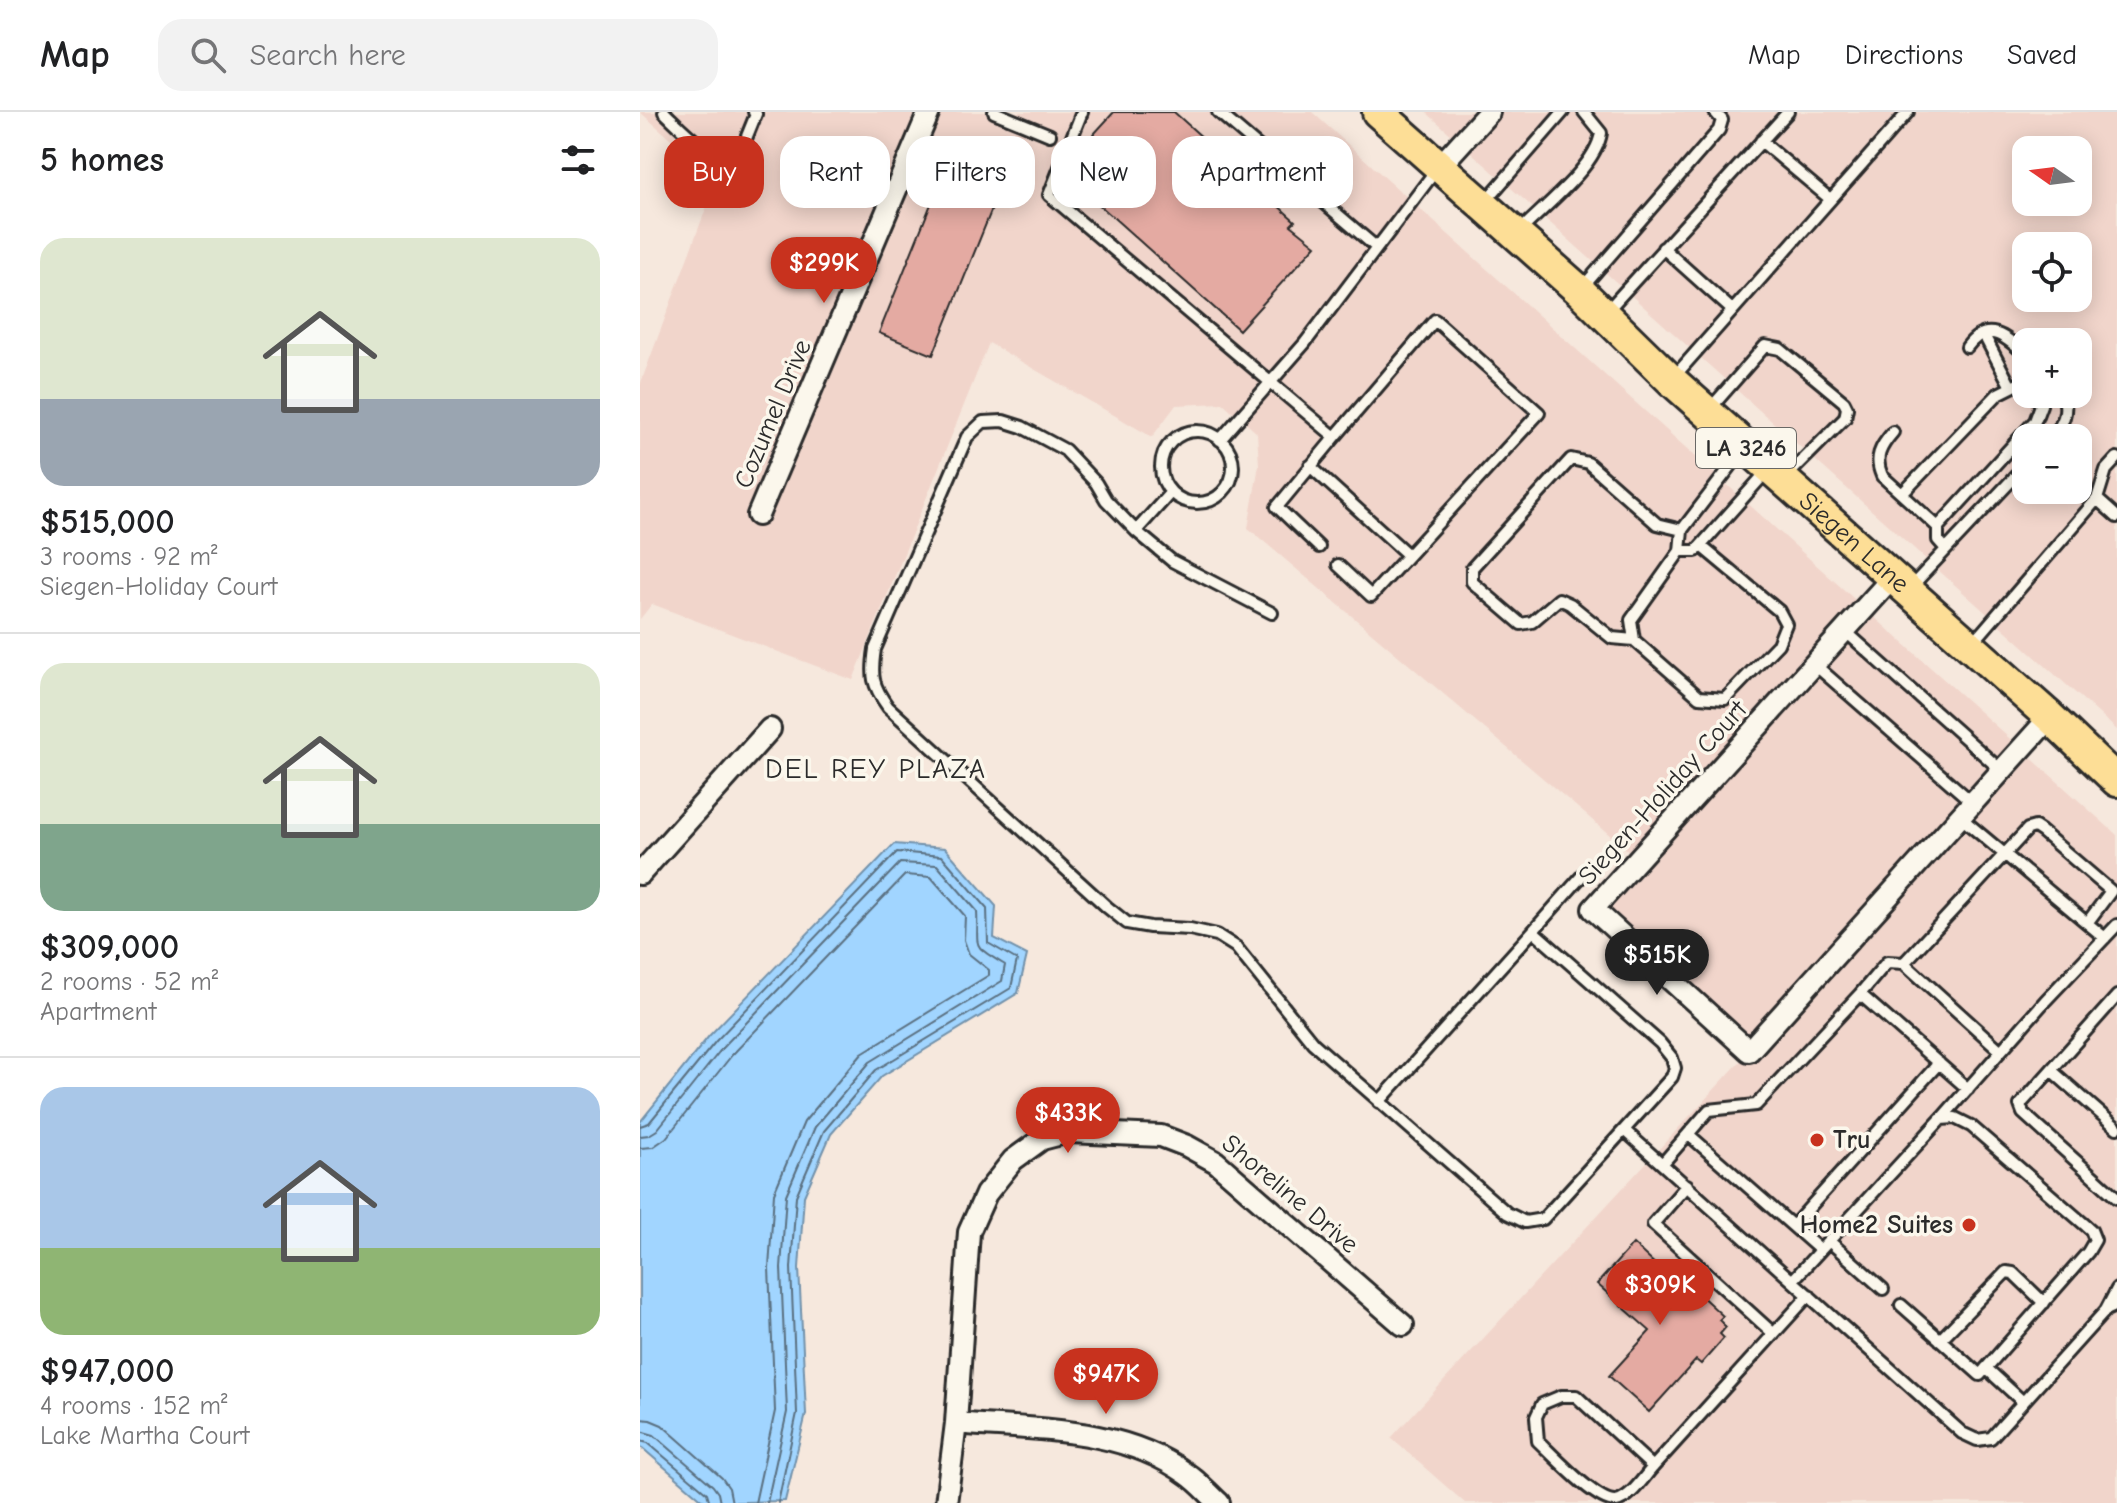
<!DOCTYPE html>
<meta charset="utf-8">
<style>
body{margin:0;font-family:"Comic Neue",sans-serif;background:#f2f2f2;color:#202124;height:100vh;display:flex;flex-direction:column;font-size:30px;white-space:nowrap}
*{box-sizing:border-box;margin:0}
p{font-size:26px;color:#757577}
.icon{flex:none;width:44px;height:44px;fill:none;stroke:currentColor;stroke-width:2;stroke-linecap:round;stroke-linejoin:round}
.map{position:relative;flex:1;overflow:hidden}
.drawer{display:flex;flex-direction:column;background:#fff;width:640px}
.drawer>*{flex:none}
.banner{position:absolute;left:24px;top:24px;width:760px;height:72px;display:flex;gap:16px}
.needle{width:52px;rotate:284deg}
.fabs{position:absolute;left:1372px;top:24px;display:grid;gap:16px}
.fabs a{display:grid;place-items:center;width:80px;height:80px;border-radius:16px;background:#fff;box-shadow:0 4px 20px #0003;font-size:40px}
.price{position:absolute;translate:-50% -68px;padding:0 18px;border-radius:28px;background:#c8321e;color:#fff;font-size:26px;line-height:52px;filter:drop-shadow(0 2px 4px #0008)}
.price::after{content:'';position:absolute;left:50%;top:48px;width:24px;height:18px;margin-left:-12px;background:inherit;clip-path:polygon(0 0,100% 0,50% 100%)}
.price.current{background:#222;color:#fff}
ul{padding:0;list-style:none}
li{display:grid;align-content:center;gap:16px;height:424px;padding:0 40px}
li+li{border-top:2px solid #e0e0e0}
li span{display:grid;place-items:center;height:248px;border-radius:24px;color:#555}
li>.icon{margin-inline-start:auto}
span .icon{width:144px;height:144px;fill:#fffc;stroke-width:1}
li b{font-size:34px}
h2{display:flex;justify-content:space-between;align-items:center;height:96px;padding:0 40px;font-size:34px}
.chip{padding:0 28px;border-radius:24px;background:#fff;box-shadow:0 4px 20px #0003;font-size:28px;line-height:72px}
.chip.current{background:#c8321e;color:#fff}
header{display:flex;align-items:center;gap:48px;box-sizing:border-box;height:112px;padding:0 40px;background:#fff;border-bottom:2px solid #e0e0e0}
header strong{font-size:38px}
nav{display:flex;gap:44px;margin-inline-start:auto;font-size:28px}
.search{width:560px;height:72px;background:#f2f2f2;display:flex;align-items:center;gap:20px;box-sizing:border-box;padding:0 28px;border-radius:24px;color:#757577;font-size:30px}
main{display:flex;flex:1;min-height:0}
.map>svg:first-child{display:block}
</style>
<header>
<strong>Map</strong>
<div class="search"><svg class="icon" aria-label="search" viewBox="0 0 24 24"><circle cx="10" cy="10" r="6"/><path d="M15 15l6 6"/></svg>Search here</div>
<nav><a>Map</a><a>Directions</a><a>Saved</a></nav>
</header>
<main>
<section class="drawer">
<h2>5 homes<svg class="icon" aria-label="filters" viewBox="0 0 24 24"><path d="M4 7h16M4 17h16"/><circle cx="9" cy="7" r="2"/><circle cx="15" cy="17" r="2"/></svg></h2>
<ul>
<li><span style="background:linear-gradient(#dfe7d0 65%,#9aa5b1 0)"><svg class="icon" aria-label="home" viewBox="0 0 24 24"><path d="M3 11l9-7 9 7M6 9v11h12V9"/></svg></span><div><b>$515,000</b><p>3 rooms · 92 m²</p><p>Siegen-Holiday Court</p></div></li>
<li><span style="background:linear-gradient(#dfe7d0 65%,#7fa58c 0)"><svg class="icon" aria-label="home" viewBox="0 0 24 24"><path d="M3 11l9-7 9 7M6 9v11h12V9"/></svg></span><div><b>$309,000</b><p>2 rooms · 52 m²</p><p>Apartment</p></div></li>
<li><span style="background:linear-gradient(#a9c7e8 65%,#8fb573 0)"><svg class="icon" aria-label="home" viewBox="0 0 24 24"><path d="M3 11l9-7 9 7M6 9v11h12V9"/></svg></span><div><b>$947,000</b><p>4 rooms · 152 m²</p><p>Lake Martha Court</p></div></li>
</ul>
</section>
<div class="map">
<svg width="1477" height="1391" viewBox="0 0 1477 1391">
<rect width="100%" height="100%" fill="#f6e8dd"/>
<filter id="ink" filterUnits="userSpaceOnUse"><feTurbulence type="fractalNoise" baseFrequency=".0125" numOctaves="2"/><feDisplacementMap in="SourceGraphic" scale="16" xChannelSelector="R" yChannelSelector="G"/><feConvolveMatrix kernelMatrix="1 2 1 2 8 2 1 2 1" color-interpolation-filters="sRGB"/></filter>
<g filter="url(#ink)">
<path fill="#f1d5cb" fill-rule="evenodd" d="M0,0H672L1477,723V1391H825L751,1326L1109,940L953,797L998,747L608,416L619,353L617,321L583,291L536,293L512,325L349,231L213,568L12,492L0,507V273L77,67Z
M786,0H1477V618ZM1386,38H1438V90H1386ZM1386,134H1438V186H1386ZM1386,230H1438V282H1386ZM1386,326H1438V378H1386Z"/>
<path fill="#a1d5ff" stroke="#7291aa" stroke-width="2" d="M254,732L305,736L356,794L354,826L387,843L378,881L242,964L191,1022L164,1084L159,1156L166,1302L145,1389L66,1391L0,1334V1010L69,924Z"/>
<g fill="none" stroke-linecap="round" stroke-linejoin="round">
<path stroke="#5a6f80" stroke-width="2" d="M0,1014L9,1011L76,929L257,740L302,744L347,796L348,831L377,848L371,876L236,958L184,1019L156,1084L151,1156L157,1301L138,1391
M0,1024L9,1023L17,1018L83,935L260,751L297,753L337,799C339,838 329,831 365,853L362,869L230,950L175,1015L146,1083L141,1156L147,1300L127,1391
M0,1036L13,1035L26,1026L92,943L265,763L291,765L325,804L324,828L329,842L349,858V863L222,941L164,1010L134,1081L129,1156L135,1299L115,1391
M0,1307L10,1308L22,1313L82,1366L89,1376L92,1391
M0,1319L14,1323L73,1374L78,1381L80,1391
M0,1329L8,1331L67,1381L70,1391"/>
</g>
<path fill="#e4aaa2" stroke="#2b2b2b" stroke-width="2" d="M474,0H534L655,109L651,113L676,133L599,218L426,63L432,46Z
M312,40L366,62L293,243L239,221Z
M993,1132L1044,1179L1053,1185L1057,1180L1083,1204L1079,1208L1086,1215L1080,1222L1084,1226L1061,1252L1056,1248L1009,1300L969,1264L1010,1219L957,1172Z"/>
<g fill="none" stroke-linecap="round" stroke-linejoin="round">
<defs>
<path id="lane" d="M24,0C44,19 68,46 97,49L116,2L114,0
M354,0L410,23
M442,0L409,83L695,325L637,395L679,435
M578,0L737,136
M1121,29L1190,87
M844,91L923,0
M878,121C902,96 956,55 961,21L944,0
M1023,136L1092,198
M942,176L1079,18L1082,8L1075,0
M966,200L1148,0
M1344,223L1371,275
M1327,235C1348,207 1367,226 1386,243
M1033,266L1268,0
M1069,298L1125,234L1140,237L1204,290L1207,296L1205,306L1146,365
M521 355a36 36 0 1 1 72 0a36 36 0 1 1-72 0Z
M1253,320C1240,335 1234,346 1242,364L1298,415V428L1306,437
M695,325L795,208L899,301L731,484L698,453
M1412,326C1423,312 1429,300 1423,282
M580,328L665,231L796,58
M1104,337L1042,418L1040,439H1056L1128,358
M670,354L767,442
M531,380L496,419L466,388L456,371L425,338L382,315L363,309L343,310L327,325L235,537C231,564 232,573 248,595L467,795L487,811L510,815L550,817L577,823L596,835L673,931L867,1101L885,1110L903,1107L1032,965L1035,956L1032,946L1020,931L893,819L739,990
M1263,381L1358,282L1378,272L1386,276
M1457,387L1477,405
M1298,415L1395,309L1401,293L1394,282
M496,419L532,449L632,501
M1040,439L991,508L994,528L1059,585L1085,587L1138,532L1146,512L1139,499L1061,434
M1269,477L1386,353
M1204,518L1362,659
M994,528L972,526L930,492L919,487L892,510L881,512L832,470V456L931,347L948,351L1017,412L1042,418
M1331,533L1457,387L1466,358L1477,346
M1174,552L1333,691
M1320,705L1447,811
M893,819L947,758
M1220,882L1247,850L1264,851
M1477,884L1380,993L1383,1001L1477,1086
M1361,939L1264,851L1388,717L1395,715L1401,719L1471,779L1447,811L1465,826
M1411,958L1477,1016
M1301,1007L1405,889L1477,813
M984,1018L1322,1321L1337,1328L1351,1326L1466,1198
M1048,1022L1180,1138
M1023,1051L1069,998L1116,993L1220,882L1328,977
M1047,1073L1013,1112L1134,1222
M1153,1114L1299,951
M1189,1129L1243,1177
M1153,1168L1301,1007L1315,1006L1331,1014L1451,1118L1455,1128L1448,1140L1340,1263L1261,1193
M1477,1177L1466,1198L1477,1193
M1300,1228L1366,1160L1373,1161L1404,1191
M1346,1256L1383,1290
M1013,1355L936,1284H921L902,1292L896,1305L898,1329C913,1343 957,1391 976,1389C991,1386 1003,1366 1013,1355L1169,1183"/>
<path id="street" d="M800,54L849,0
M118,403L289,0
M1253,465L953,797L1109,939L1410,605
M0,762L130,617
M316,1311C393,1318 481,1314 547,1362C559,1370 569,1382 579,1391
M306,1391L316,1311L329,1120L346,1082L373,1048L402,1027L429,1020L521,1024L547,1034L576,1050L763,1213"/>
<g id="primary">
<path id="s1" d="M738,0L940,179L1031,268L1410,605L1477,669"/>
</g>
</defs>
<use href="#lane" stroke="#2b2b2b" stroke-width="16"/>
<use href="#street" stroke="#2b2b2b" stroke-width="26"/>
<use href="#primary" stroke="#2b2b2b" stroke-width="36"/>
<use href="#lane" stroke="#fbf7ec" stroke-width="10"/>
<use href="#street" stroke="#fbf7ec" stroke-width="20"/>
<use href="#primary" stroke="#fdde96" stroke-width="30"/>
</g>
</g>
<g fill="#c8321e" stroke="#fbf7ec" stroke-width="3">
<circle cx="1177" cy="1028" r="8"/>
<circle cx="1329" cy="1113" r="8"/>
</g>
<g text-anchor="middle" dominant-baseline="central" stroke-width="7" stroke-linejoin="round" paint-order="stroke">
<rect fill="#fbf7ec" stroke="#696865" stroke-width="2" x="1056" y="316" width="100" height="40" rx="6"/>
<g font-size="24" font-weight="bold" fill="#2b2b2b">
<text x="1106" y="336">LA 3246</text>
</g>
<g font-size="26" fill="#2b2b2b" stroke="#fbf7ec">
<text transform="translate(133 302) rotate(-67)">Cozumel Drive</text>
<text stroke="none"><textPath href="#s1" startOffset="642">Siegen Lane</textPath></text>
<text transform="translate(1023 681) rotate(-48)">Siegen-Holiday Court</text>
<text transform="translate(650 1082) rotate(40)">Shoreline Drive</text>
</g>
<g font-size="26" font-weight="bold" fill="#2b2b2b" stroke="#fbf7ec" text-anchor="start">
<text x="1193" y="1028">Tru</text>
<text x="1313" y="1113" text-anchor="end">Home2 Suites</text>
</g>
<g font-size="28" letter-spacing="2" fill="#2b2b2b" stroke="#fbf7ec">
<text x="236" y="657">DEL REY PLAZA</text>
</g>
</g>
</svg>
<div class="fabs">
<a><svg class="needle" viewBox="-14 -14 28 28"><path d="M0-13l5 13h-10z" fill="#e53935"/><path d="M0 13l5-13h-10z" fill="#757577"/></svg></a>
<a><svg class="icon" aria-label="locate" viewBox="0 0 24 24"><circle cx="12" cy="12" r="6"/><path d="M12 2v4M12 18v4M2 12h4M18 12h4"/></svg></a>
<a>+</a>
<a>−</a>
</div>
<b class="price" style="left:184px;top:193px">$299K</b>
<b class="price current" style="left:1017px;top:885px">$515K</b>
<b class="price" style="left:428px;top:1043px">$433K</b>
<b class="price" style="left:1020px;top:1215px">$309K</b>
<b class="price" style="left:466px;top:1304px">$947K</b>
<div class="banner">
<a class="chip current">Buy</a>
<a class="chip">Rent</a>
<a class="chip">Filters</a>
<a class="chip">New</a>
<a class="chip">Apartment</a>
</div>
</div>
</main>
